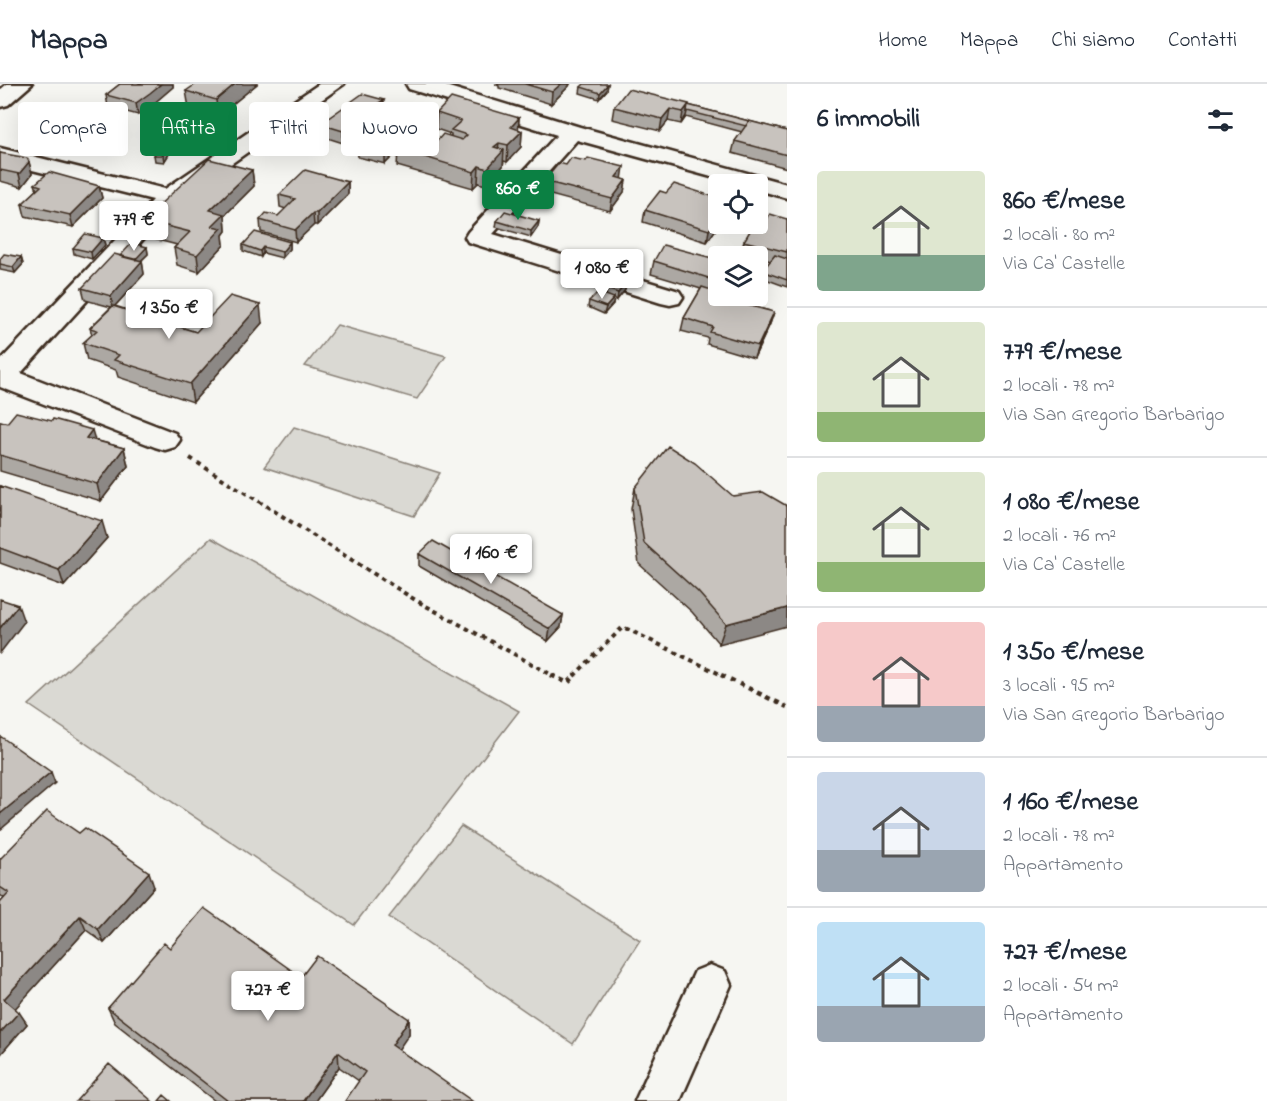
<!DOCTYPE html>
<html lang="it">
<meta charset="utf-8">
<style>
body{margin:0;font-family:"Indie Flower",sans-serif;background:#f2f2f3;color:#1f2937;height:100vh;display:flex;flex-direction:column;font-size:22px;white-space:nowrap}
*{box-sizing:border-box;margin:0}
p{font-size:20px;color:#747a83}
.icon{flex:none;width:33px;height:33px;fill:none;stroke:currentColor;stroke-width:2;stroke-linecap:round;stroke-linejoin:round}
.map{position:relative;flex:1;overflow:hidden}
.sheet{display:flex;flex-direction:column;background:#fff;width:480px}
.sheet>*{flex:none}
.banner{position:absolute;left:18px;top:18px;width:570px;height:54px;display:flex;gap:12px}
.buttons{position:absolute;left:708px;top:90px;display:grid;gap:12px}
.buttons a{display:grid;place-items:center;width:60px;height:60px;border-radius:6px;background:#fff;box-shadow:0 6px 24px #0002;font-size:30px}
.price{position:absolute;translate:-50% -51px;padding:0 14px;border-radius:6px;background:#fff;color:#222;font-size:20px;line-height:39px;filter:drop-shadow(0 2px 3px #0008)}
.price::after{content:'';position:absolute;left:50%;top:36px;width:18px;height:14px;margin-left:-9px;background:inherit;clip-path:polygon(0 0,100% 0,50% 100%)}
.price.current{background:#0b8043;color:#fff}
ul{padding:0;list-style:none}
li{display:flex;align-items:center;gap:18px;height:150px;padding:0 30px}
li+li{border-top:2px solid #e0e1e3}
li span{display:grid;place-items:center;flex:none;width:168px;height:120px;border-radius:6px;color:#555}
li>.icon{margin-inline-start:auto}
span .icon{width:72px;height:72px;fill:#fffc;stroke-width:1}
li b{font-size:26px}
h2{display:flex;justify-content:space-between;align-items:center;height:72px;padding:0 30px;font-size:26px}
.chip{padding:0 21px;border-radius:6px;background:#fff;box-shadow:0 6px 24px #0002;font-size:21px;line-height:54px}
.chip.current{background:#0b8043;color:#fff}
header{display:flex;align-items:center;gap:36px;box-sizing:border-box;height:84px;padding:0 30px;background:#fff;border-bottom:2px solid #e0e1e3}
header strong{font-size:28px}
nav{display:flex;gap:33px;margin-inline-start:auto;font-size:21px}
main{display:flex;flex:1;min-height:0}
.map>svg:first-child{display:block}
</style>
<header>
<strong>Mappa</strong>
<nav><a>Home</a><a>Mappa</a><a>Chi siamo</a><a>Contatti</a></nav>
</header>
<main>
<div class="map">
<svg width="787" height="1017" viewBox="0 0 787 1017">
<rect width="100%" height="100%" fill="#f6f6f2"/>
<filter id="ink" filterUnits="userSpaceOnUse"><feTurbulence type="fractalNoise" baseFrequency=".0167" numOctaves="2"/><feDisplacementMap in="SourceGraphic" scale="12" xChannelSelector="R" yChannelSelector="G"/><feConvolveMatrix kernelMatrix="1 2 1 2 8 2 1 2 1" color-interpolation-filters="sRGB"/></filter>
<g filter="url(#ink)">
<path fill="#dad9d3" stroke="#8a8278" stroke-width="1.5" d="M337,241L446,272L417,315L305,282Z
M294,343L440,389L414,432L264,383Z
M211,454L519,627L354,841L29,621Z
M461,742L640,856L573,960L389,833Z"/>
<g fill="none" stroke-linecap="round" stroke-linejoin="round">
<defs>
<path id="minor" d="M7,0H32L8,21L0,23V6Z
M319,0H344L177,118L21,289L175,349L180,356L175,363L165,366L155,363L0,303V277L153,116L0,78V64L165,105Z
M406,0H439L580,43L787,100V114L758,106V100H737L577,56L493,150L679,207L683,213L679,219L670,221L661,219L468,158L465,153L468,148L557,51L409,5Z
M710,881L725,887L731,901L680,1017H635L695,887Z"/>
</defs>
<use href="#minor" stroke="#3b2a1e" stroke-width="5"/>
<path stroke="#3b2a1e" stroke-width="4" stroke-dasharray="4.5 4.5" stroke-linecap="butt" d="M190,374L417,517L554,592
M574,592L623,543L724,592"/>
<path stroke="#3b2a1e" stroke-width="4.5" stroke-dasharray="5 5" stroke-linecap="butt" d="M551,591L568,599L576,591
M721,591L787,623"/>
<use href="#minor" fill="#f6f6f2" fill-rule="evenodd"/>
</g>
<path fill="#aca8a3" stroke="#3b2a1e" stroke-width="1.5" d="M120,0H173V3L152,21L138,31L108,23L106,11Z
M257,0L218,32L189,24L186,7Z
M495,0H570L569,2L551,20L499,4V2Z
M608,0L607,6L599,15L580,9L581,3Z
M688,21L787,47V84L732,69L735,57L742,48L686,33L681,40L668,37L660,47L612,35L614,23Z
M384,22L421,43L415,50L438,56L451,52V50L436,45L437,29L519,34L518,45L522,47L521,63L507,78L504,77L503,82L486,101L478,99L473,104L397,82L398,67L385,80L358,73L357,61L366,55H365L343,59L321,52L320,40Z
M174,62L164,78L155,77L154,71Z
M0,69L29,78L32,90L22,103L0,97Z
M252,86L254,102L225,131L226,147L223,151L224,161L199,188L177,181L174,164L177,161L146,153L143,136Z
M622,95L626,96L624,108L610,127L543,109L544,97Z
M348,98V110L317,141H314L296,158L261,148L260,136L278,132L286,125L280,123L279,111Z
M35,100L99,102L102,114L73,143L25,132L22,120L37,106Z
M645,126L718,135L716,145L707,158L643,138Z
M787,135V203L760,193L762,187L771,177L758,173V172L741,169L744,157L764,140Z
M497,137H539L538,143L531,153L496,143Z
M103,154L105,161L92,175L74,170L73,164Z
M290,158V165L282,174L263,169L261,173L243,167V161Z
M147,163L148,170L141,177H142L144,190L115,222L196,248L262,239L193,318L118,293L116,286L87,276L83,259L92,251L90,244L111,223L85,216L82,204L120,172Z
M21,173L23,180L15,189L0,186V175Z
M654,177L717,184L715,190L718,191V212H754L753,216L749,220L741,217L740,219L774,228L770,240L754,274L707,260L708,254L681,247L684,234L701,205L651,190Z
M626,199L625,206L617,216L614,214L613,220L604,230L588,223L589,217L606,211L607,205Z
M0,337L95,356L124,364L128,382L101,417L0,387Z
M0,402L107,454L64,502L0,479Z
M635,404L733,412L787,422L719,560L692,528L639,480L631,425Z
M419,470L563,531L561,543L548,557L419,482Z
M0,775L154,803L104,859L86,846L15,924L27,940L0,971V819L4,814L0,811Z
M170,864L301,893L409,935V950L359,997L339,983L315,1017H215L115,939L108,924Z"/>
<path fill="#8c8885" stroke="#3b2a1e" stroke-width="1.5" d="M161,0H173V3L152,21L138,31L136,19Z
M235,0H257L218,32L216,16Z
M561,0H570L569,2L551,20L552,8Z
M608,0L607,6L599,15L600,9Z
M384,16V27L377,20Z
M689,20L686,32L681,40L683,28Z
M670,25L668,37L660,47L662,35Z
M421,31V43L399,66L398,65V67L385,80V68Z
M519,34L518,51L511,43Z
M365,43V55L343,59V47Z
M522,47L521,63L507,78L508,61Z
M173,56L174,62L164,78L163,71Z
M499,59L497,73L504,66L503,82L486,101L487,85L494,63Z
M29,78L32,90L22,103L19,90Z
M479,82L478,99L473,104L474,88Z
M624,83L622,96L616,93Z
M252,86L254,102L225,131L226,147L223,151L224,161L199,188L197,171L210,126Z
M626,96L624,108L610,127L612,115Z
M348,98V110L317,141V129Z
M99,102L102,114L73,143L70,131Z
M718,127V135L716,145L707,158L709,146L715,132Z
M313,129L314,141L296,158L295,146Z
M539,137L538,143L531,153V147Z
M103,154L105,161L92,175L91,168Z
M290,158V165L282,174V168Z
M147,163L148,170L131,186L130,180Z
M263,163V169L261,173L260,167Z
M21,173L23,180L15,189L13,183Z
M716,175L713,187L707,195L710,183Z
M142,177L144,190L113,224L111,212Z
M626,199L625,206L617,216L618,209Z
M751,212H754L753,216L749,220Z
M614,214L613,220L604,230L606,223Z
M260,221L262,239L193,318L190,300Z
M774,228L770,240L754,274L758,262Z
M92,346L97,363L86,354Z
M124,364L128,382L101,417L97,400Z
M102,437L107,454L64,502L59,486Z
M18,521L24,538L0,569V544Z
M787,524V542L719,560L726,540Z
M563,531L561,543L548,557L550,545Z
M51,688L55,699L0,746V730Z
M149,788L154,803L104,859L98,845Z
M80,832L86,846L12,928L4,915Z
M19,928L27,940L0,971V949Z
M409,935V950L392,975V961Z
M338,968L339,983L315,1017H303Z"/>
<path fill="#c8c3be" stroke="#3b2a1e" stroke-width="1.5" d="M120,0H161L150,9L136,19L106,11Z
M196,0H235L216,16L186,7Z
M525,0H561L552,8Z
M584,0H608L600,9L581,3Z
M628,5L689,20L683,28L670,25L662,35L614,23Z
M362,10L384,16L377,20L421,31L385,68L357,61L373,51L365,43L343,47L320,40Z
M451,14L519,34L511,43L522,47L508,61L499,59L494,63L504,66L487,85L479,82L474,88L398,65L414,49L438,56L443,50L462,56L467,51L451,46L461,37L437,29Z
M688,21L749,37L746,42L687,27Z
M749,37L787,47V71L735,57Z
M163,55L173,56L163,71H154Z
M0,69L27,74L29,78L19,90L0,86Z
M571,74L586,77L588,74L624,83L616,93L626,96L612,115L544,97L559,79L566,81Z
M209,75L252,86L210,126L224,130L212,142L222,144L197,171L174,164L190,148L143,136Z
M305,86L348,98L317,129H313L295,146L260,136L266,129L278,132L295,115L279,111Z
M49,88L99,102L70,131L22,120L41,102L35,100Z
M674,100L718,114V127L715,132L718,134L709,146L645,126L660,107L666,109Z
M505,127L539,137L531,147L497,137Z
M770,130L787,135V168L744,157L754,140H758V138L764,140Z
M255,148L290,158L282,168L263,163L260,167L243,161Z
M85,150L103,154L91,168L73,164Z
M132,159L147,163L135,176L120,172Z
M663,161L716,175L710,183L717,184L714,190L718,191V197L654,177Z
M4,170L21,173L13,183L0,180V175Z
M114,170L142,177L111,212L82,204Z
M775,171L787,175V196L762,187Z
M616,195L626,199L618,209L607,205Z
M702,203L718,208V212H731L741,214L739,219L774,228L758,262L710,248L713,243L684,234Z
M598,208L614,214L606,223L589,217Z
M230,212L260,221L190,300L114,276L119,271L83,259L97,246L90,244L113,222L196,248Z
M16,328L52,337L53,335L92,346L86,354L124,364L97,400L0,371V337L7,339Z
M668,362L695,379L733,412L763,408L787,422V524L726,540L698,508L644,459L635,404Z
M0,402L102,437L59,486L0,464Z
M433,457L563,531L550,545L419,470Z
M0,515L18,521L0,544Z
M0,652L51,688L0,730Z
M47,727L79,749L85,744L149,788L98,845L80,832L4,915L19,928L0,949V819L9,809L0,803V775Z
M204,824L301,893L317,872L409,935L392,961L472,1017H345L365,988L338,968L303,1017H228L108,924L164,859L170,864Z
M109,980L152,1017H76Z
M164,1011L171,1017H159Z"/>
</g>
</svg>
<div class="buttons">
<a><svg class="icon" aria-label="locate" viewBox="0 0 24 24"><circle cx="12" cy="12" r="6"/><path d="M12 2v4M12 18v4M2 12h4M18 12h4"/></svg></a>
<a><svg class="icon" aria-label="layers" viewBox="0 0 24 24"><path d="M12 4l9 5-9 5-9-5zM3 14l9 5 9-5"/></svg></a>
</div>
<b class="price current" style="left:518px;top:137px">860 €</b>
<b class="price" style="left:134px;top:168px">779 €</b>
<b class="price" style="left:602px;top:216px">1 080 €</b>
<b class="price" style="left:169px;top:256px">1 350 €</b>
<b class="price" style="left:491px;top:501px">1 160 €</b>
<b class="price" style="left:268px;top:938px">727 €</b>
<div class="banner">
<a class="chip">Compra</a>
<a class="chip current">Affitta</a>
<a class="chip">Filtri</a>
<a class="chip">Nuovo</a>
</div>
</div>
<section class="sheet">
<h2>6 immobili<svg class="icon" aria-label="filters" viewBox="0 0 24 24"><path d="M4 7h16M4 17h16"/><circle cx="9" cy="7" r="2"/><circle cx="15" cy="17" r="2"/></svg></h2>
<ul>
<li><span style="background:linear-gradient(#dfe7d0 70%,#7fa58c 0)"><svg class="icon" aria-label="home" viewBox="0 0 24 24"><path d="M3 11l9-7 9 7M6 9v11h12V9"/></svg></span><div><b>860 €/mese</b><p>2 locali · 80 m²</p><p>Via Ca' Castelle</p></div></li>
<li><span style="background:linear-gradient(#dfe7d0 75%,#8fb573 0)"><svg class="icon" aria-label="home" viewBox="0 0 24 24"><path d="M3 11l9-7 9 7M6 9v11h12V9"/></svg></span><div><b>779 €/mese</b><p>2 locali · 78 m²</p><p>Via San Gregorio Barbarigo</p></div></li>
<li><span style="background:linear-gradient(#dfe7d0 75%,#8fb573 0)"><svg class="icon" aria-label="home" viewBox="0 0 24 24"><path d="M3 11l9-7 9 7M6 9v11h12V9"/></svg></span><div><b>1 080 €/mese</b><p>2 locali · 76 m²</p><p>Via Ca' Castelle</p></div></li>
<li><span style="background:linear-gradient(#f6c9c9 70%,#9aa5b1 0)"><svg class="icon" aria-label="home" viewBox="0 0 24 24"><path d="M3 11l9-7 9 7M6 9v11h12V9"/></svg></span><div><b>1 350 €/mese</b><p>3 locali · 95 m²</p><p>Via San Gregorio Barbarigo</p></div></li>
<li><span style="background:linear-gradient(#c9d6e8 65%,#9aa5b1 0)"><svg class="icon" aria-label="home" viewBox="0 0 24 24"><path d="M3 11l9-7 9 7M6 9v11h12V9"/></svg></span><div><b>1 160 €/mese</b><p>2 locali · 78 m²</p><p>Appartamento</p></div></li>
<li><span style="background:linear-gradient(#bfe0f5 70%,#9aa5b1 0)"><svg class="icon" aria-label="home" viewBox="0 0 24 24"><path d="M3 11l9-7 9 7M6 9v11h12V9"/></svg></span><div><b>727 €/mese</b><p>2 locali · 54 m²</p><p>Appartamento</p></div></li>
</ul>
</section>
</main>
